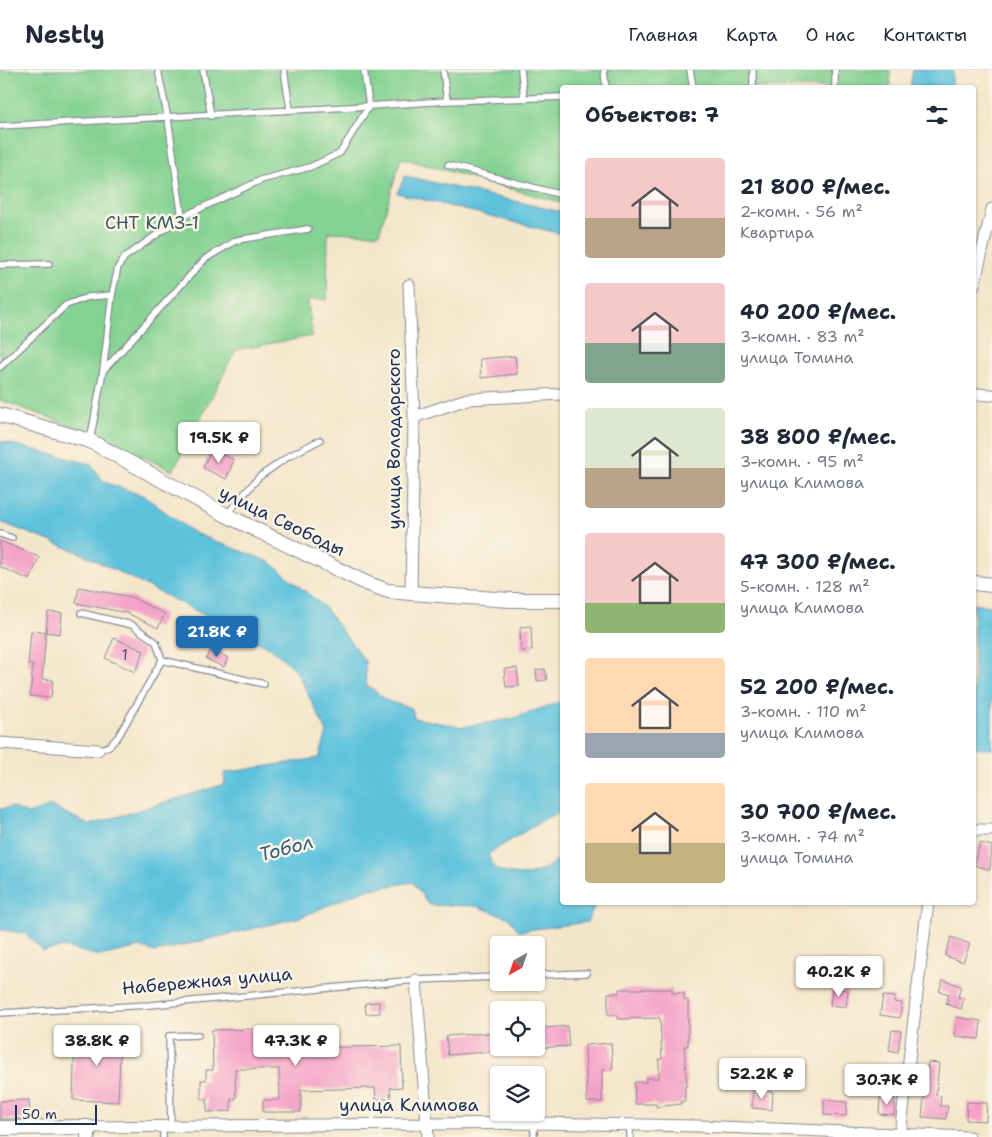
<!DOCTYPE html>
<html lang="ru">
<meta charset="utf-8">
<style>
body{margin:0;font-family:"Shantell Sans",sans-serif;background:#f6f6f7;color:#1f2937;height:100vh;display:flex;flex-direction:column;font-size:19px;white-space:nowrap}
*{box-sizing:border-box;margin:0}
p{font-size:16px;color:#747a83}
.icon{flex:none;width:28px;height:28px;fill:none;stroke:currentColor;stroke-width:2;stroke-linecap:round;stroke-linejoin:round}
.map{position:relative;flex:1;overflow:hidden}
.side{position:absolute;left:560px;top:15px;width:416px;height:820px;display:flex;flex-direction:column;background:#fff;border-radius:5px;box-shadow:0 1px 4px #0004}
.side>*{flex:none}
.needle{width:32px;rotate:220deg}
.tools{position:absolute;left:490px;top:866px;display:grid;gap:10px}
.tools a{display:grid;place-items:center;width:55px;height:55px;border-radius:5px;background:#fff;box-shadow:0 1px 4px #0004;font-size:25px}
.scale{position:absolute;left:15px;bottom:12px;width:82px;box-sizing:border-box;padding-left:5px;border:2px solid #1b2f5e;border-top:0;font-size:14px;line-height:18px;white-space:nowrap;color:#1b2f5e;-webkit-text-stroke:4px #fcf5e5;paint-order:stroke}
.price{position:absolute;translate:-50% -42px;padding:0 11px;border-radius:5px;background:#fff;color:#222;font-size:16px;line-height:32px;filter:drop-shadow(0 1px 2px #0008)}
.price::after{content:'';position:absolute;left:50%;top:30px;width:15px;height:11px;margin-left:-8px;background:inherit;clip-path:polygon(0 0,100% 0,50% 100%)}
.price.active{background:#1f6fb2;color:#fff}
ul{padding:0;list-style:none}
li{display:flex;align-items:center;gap:15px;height:125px;padding:0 25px}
li span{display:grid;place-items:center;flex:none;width:140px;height:100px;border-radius:5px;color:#555}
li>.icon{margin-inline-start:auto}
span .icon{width:60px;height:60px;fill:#fffc;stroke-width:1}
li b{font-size:21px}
h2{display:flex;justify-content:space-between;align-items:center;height:60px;padding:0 25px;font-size:21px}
header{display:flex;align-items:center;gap:30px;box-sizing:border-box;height:70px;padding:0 25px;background:#fff;border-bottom:1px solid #e0e1e3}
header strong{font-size:24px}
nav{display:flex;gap:28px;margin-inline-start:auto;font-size:18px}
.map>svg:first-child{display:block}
</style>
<header>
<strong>Nestly</strong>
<nav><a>Главная</a><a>Карта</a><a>О нас</a><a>Контакты</a></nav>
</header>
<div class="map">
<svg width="992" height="1067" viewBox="0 0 992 1067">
<rect width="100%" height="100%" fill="#fcf5e5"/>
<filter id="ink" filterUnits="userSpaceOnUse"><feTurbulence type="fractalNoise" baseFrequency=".02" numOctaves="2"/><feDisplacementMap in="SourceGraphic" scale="10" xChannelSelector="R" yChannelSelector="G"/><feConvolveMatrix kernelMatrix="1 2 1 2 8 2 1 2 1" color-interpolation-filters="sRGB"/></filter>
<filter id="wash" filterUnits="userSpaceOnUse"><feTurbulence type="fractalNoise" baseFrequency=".0096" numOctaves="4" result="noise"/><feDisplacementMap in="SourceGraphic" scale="20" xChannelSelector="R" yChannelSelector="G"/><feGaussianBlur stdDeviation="1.12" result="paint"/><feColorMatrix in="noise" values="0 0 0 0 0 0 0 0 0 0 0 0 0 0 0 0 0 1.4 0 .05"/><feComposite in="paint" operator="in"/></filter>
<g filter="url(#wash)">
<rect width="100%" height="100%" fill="#f4e6cb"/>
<path fill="#83d292" stroke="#4f8078" d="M0,0H890V17L562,18V133L401,88L379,164L328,162L327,230L308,229L312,266L236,280L173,401L98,365L0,330Z"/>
<path fill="#5fc2dd" stroke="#3d789e" d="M913,0H953L952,17H910Z
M405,106L562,142V164L397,123Z
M0,371L91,394L104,412L144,426L194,463L270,492L323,536L365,591L366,614L387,631L412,638L414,648L462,657L511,649L562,631V742L548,747L488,784L494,798C520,810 543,807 562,784V832L596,833L587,852L519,861L509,848L476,836L429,835L413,812L364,820L301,847L155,882L140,877L99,886L64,877L43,881L25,863L0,860V739L11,737L28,744L51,736L90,755L225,714L224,703L319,688L327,662L295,599L272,579L81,483L0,452Z
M974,533L992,536V679L974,677Z"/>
<g id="blocks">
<path fill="#f4a2c7" d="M515,286L517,304L481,308L480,289Z
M211,380L234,390L226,409L203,398Z
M0,471L39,487L30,510L0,497Z
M79,517L131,527L165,544L158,558L127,543L76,533Z
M48,542L62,543L60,564L46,562Z
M531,556L532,580L521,581L520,557Z
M31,561L46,562L42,609L53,610L51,628L30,626L33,595H28Z
M114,568L144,581L135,602L105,588Z
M211,579L228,588L224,597L206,589Z
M517,598L519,616L506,617L504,599Z
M545,599L547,610L537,611L536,600Z
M980,773L992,776L990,800L974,795Z
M951,867L970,874L963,892L945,886Z
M943,910L961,916L958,927L964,929L961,939L946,934L949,924L939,921Z
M619,919H672V923H684V930H688V976H684L687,1016H685V1031H681V1034L656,1037V1034H635L634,1012H646V1008H659V989H662L660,948L618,949V945H608V923H619Z
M832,919L848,920L846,937L830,935Z
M883,926L895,927L894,932L902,933L900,948L880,945Z
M379,932L380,943L366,944L365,933Z
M957,947L981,951L979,969L955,966Z
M567,956L569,976L536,978V959Z
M300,958L301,978L401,976L402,1017L390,1018L391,1029H376L375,1018L301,1020V1042H263V1030H280L279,999H235L236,1029H231V1041L207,1042V1029H201V1010H206V1000H213L212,960Z
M892,960L901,961L898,982L889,980Z
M75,962L121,964L118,1032L73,1030Z
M499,962V981L448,985L446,966Z
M611,973L613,999L602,1000V1032H587L585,975Z
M928,992L939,993L936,1025L941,1026L940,1036H948L946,1049L922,1047Z
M753,1020L773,1022L772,1040L752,1038Z
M880,1028L895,1029L894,1045L879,1044Z
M29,1030L30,1049H0V1031Z
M824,1030L847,1032L846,1046L824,1045Z
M967,1032L987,1033L986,1051L966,1050Z"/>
</g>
</g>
<g filter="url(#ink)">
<use href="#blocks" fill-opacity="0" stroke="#888a94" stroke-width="1"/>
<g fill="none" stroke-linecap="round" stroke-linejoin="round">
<defs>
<path id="service" d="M158,0L168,49L182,147
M203,0L211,46
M284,0L290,39
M443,0L447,31
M521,0L524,28
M604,0L606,18
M690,0L693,18
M753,0V18
M835,18V0
M0,56L369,36L364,0
M448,95L562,125
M0,195L49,194
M0,297L66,235L88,227L112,225
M103,301L205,189L237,170L308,159
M90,371L103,301L112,225L118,197L125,187L182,147L261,110L310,97L340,83L369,36L447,31L562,27
M226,445L259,407L289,386L320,370
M0,464L12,468
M81,543L132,555L156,572L162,590L118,667L109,676L98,680
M162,590L264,614
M536,905L587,903
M0,943L150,935L416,910L499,907
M534,1053V1067
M163,1056V1067
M171,1056L169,966L198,965
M630,1067V1055"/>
<path id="minor" d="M409,215L414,347L411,523
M974,215L992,139
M974,324L992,325
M414,347L467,329L562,324
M0,673L98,680
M974,760H992
M416,910L428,1067
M88,1057L534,1053L698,1056L969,1067
M900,1065L928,832"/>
<path id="tertiary" d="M0,345L90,371L226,445L366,513L388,521L411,523L510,530H562
M974,513L992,515
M0,1058L88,1057V1067"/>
</defs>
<use href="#service" stroke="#888a94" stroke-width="8"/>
<use href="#minor" stroke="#888a94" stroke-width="13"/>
<use href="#tertiary" stroke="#888a94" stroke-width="16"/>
<use href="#service" stroke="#fff" stroke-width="5.5"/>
<use href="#minor" stroke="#fff" stroke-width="11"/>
<use href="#tertiary" stroke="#fff" stroke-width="14"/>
</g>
</g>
<g text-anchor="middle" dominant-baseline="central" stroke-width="5" stroke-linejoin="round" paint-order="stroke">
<g font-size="15" fill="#514c78">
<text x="125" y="585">1</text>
</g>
<g font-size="18" fill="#35586b" stroke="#fcf5e5">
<text x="152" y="153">СНТ КМЗ-1</text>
</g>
<g font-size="18" fill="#1b2f5e" stroke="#fcf5e5">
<text transform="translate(394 369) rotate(-90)">улица Володарского</text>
<text transform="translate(282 451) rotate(26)">улица Свободы</text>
<text transform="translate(207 911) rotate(-5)">Набережная улица</text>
<text x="409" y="1035">улица Климова</text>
</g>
<g font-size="19" font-style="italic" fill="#2f5b84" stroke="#fcf5e5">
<text transform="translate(286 778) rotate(-15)">Тобол</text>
</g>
</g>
</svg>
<div class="tools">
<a><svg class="needle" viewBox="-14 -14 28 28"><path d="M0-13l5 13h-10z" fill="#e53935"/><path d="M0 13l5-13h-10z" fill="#747a83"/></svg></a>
<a><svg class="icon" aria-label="locate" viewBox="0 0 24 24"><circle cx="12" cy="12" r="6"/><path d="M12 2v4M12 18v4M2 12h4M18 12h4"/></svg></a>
<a><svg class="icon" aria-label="layers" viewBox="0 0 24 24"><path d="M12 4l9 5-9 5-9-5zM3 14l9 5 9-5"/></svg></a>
</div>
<div class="scale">50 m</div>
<b class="price" style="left:219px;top:394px">19.5K ₽</b>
<b class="price active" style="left:217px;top:588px">21.8K ₽</b>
<b class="price" style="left:839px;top:928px">40.2K ₽</b>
<b class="price" style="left:97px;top:997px">38.8K ₽</b>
<b class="price" style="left:296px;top:997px">47.3K ₽</b>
<b class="price" style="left:762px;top:1030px">52.2K ₽</b>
<b class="price" style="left:887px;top:1036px">30.7K ₽</b>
<section class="side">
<h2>Объектов: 7<svg class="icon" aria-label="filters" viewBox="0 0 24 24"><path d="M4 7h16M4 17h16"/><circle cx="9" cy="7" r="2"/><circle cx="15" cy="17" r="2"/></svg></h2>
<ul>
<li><span style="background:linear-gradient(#f6c9c9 60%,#b9a48a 0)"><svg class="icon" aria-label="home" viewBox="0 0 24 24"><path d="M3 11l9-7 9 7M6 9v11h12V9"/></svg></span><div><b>21 800 ₽/мес.</b><p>2-комн. · 56 m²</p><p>Квартира</p></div></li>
<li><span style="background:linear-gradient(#f6c9c9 60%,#7fa58c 0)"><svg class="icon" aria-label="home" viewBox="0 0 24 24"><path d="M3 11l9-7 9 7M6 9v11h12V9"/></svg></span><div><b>40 200 ₽/мес.</b><p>3-комн. · 83 m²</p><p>улица Томина</p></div></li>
<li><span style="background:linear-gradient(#dfe7d0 60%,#b9a48a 0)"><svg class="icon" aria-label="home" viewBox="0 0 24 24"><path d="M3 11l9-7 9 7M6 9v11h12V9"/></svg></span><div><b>38 800 ₽/мес.</b><p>3-комн. · 95 m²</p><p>улица Климова</p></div></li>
<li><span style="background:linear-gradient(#f6c9c9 70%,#8fb573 0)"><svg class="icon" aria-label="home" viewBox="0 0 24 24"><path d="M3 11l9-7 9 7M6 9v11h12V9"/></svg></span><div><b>47 300 ₽/мес.</b><p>5-комн. · 128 m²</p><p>улица Климова</p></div></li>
<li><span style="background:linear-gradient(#ffd9b3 75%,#9aa5b1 0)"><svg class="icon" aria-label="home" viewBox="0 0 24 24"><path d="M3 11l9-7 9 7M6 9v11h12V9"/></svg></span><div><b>52 200 ₽/мес.</b><p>3-комн. · 110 m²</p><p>улица Климова</p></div></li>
<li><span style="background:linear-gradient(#ffd9b3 60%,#c2b280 0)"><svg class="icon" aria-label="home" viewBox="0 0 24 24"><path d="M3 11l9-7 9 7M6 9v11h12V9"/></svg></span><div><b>30 700 ₽/мес.</b><p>3-комн. · 74 m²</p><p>улица Томина</p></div></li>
</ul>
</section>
</div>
